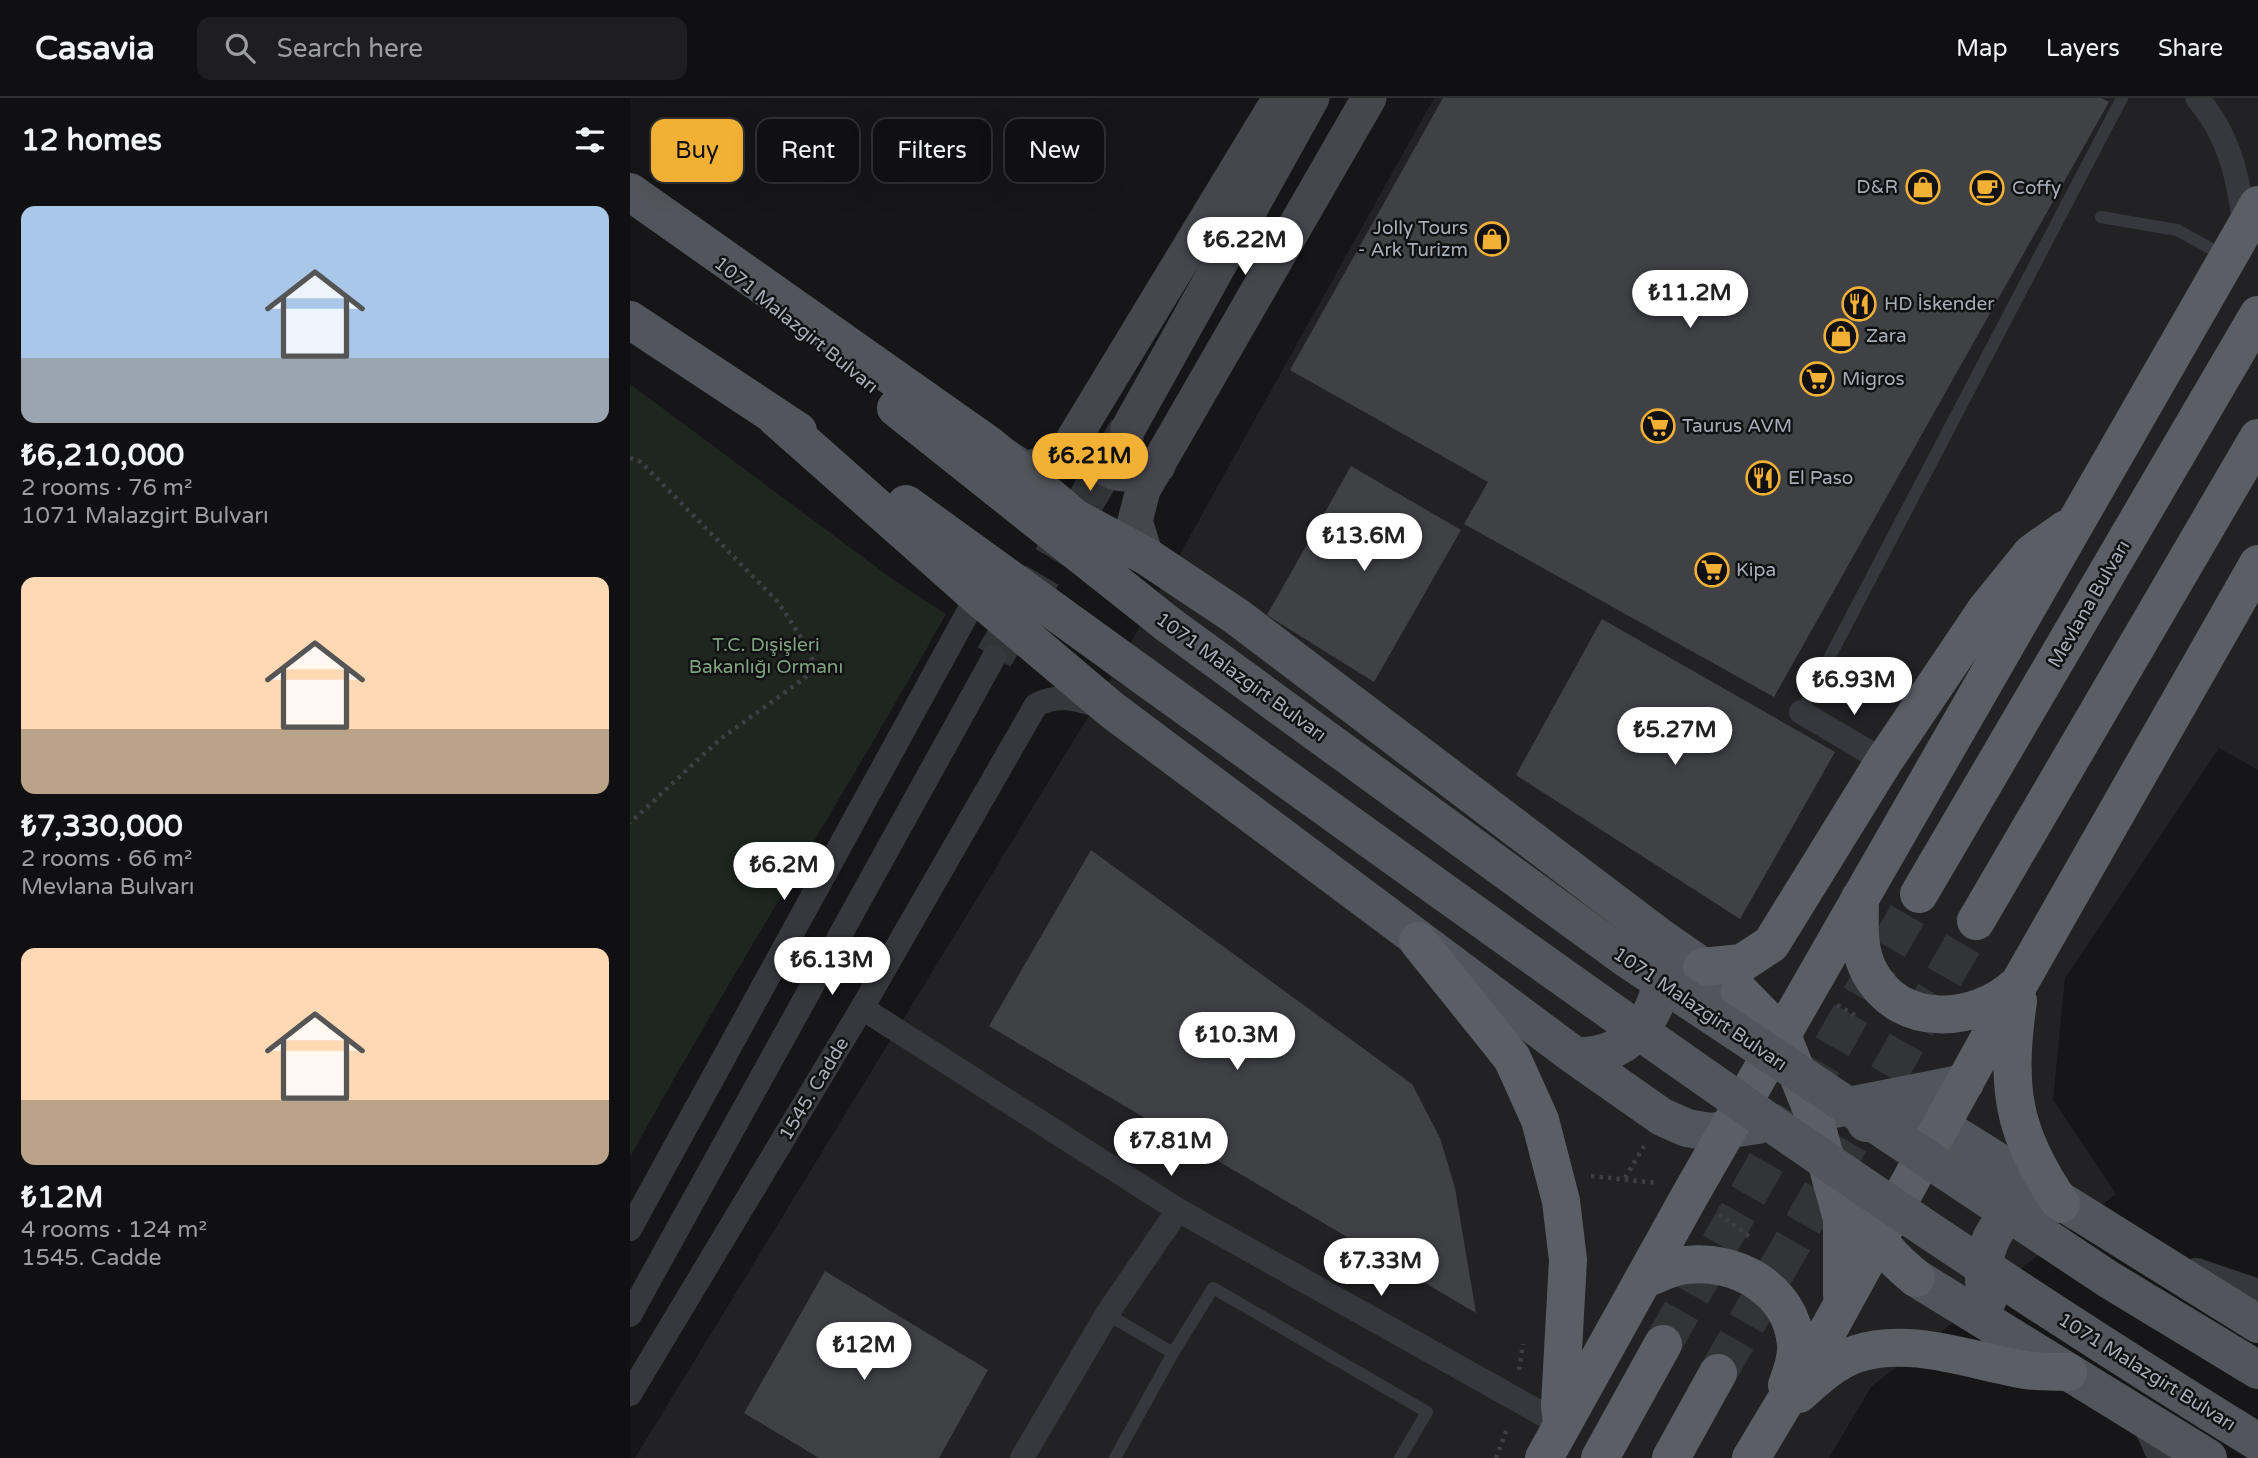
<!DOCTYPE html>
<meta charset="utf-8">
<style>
body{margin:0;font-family:"Varela Round",sans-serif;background:#1e1e20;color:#f1f3f6;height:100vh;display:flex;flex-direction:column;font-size:26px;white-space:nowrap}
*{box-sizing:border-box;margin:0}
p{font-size:23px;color:#9c9d9f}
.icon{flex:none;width:38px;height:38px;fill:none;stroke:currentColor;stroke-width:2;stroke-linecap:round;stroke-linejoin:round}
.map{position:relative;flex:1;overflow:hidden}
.drawer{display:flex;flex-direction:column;background:#101012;width:630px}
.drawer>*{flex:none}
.hud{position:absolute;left:21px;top:21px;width:665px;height:63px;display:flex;gap:14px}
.price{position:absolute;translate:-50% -60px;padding:0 16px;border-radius:24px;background:#fff;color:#222;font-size:23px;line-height:46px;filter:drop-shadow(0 2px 4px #0008)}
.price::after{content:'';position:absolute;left:50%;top:42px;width:21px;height:16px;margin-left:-10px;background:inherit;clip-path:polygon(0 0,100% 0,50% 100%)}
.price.on{background:#f2b134;color:#111}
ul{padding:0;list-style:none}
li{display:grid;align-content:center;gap:14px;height:371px;padding:0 21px}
li span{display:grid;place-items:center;height:217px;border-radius:14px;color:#555}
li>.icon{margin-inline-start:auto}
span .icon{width:126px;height:126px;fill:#fffc;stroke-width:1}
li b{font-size:30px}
h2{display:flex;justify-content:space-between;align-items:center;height:84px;padding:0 21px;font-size:30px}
.tag{padding:0 24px;border-radius:14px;background:#101012;box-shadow:0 7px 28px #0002,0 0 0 2px #303032;font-size:24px;line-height:63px}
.tag.on{background:#f2b134;color:#111}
header{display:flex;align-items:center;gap:42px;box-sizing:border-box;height:98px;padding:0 35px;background:#101012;border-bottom:2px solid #303032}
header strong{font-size:33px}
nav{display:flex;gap:38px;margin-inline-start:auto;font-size:24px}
.search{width:490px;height:63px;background:#1e1e20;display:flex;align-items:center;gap:18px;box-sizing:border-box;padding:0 24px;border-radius:14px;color:#9c9d9f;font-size:26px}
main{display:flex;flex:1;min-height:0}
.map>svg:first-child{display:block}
</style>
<header>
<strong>Casavia</strong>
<div class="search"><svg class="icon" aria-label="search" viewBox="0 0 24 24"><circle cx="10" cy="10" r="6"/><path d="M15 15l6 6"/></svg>Search here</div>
<nav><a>Map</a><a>Layers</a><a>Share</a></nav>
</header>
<main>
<section class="drawer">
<h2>12 homes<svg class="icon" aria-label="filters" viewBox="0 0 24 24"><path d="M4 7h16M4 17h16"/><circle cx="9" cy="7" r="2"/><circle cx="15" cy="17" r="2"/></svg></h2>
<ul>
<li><span style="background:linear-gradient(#a9c7e8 70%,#9aa5b1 0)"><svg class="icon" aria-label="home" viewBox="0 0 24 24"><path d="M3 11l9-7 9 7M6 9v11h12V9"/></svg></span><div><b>₺6,210,000</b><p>2 rooms · 76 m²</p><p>1071 Malazgirt Bulvarı</p></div></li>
<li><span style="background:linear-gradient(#ffd9b3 70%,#b9a48a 0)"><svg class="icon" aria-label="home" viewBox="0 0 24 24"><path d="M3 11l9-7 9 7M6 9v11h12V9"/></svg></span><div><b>₺7,330,000</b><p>2 rooms · 66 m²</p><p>Mevlana Bulvarı</p></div></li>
<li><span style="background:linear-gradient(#ffd9b3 70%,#b9a48a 0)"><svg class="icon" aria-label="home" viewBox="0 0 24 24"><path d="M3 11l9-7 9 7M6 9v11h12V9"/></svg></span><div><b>₺12M</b><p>4 rooms · 124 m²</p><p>1545. Cadde</p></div></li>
</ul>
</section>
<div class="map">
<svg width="1628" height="1360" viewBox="0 0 1628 1360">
<rect width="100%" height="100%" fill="#161618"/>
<path fill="#222225" d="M804,0H1628V672L1589,650L1435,880L1423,1002L1486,1096L1241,1289L1199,1360H5L472,596Z"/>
<path fill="#1e261f" d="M0,286L265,483L316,516C214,699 101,876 0,1059Z"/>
<path fill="#404145" d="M813,0H1471L1479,4L1144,599L834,426L858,384L660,272Z
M721,368L831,432L744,584L637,517Z
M972,521L1205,654L1110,821L886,677Z
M461,752L782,986L810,1040L825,1090L846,1215L359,928Z
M195,1173L358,1272L309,1360H189L114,1315Z"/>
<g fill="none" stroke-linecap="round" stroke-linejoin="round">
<path stroke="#333438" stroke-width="38" stroke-dasharray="38 19" stroke-linecap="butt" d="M364,559L498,331"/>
<path stroke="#333438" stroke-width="38" stroke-dasharray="38 19" stroke-linecap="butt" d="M1033,1246L1289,796
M1088,1275L1346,823"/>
<path stroke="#3d3f44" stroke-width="4.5" stroke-dasharray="3.5 5" stroke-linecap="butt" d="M0,360L11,364L147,503L171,539L187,571L89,642L0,725
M1207,907L1226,918
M961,1078L1028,1085
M995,1080L1014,1048
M1089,1116L1121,1140
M889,1272L893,1246
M866,1360L878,1328"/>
<path stroke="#37383d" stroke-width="12" d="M1471,119L1547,132L1593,157
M1171,614L1492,0
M477,1216L543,1255L583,1190L797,1314L770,1360
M485,1360L543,1255"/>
<path stroke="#37383d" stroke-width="24" d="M1567,0C1600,37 1609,83 1615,131
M1171,614L1254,663
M232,910L548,1112L477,1216L392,1360
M548,1112L932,1327
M0,1131L347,498
M0,1217L364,559
M0,1296L232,910L406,607C429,595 446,601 470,608"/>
<path stroke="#37383d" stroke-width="32" d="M1566,1176L1628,1197
M1518,1324L1534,1360"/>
<path stroke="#45474d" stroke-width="35" d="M451,328V345C476,377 490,384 528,368
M498,331L682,0
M371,355L395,371L419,364L436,353L650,0
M516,458L505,423L513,392L739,0"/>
<path stroke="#53555c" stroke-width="38" d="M0,94L359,347L445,420L516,458L606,518L1027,837L1099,887
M0,222L168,333
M266,310L539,527
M145,319L347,498L482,612L945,958L1032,1019L1057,1030L1080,1034L1128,1027
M276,406L511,576
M945,958C1004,961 1040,907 1031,852
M1194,1013L1335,985
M1236,1025L1279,1022L1311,1028L1628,1226
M1286,1180L1578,1360
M1358,1201C1344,1161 1365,1111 1408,1103"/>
<path stroke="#5b5e65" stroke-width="38" d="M1289,796L1628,217
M1230,800C1230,825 1227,852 1240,875C1271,931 1345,925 1386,888
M1346,823L1628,340
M788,843L882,960L910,1022L931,1103L938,1162L930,1307L932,1326
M1072,869L1112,865L1141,846L1254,663L1355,513L1402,455L1436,431
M1110,894L1152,937L1183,1015L1212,1121V1197
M1388,903C1376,989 1381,1033 1431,1106
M1238,1120C1248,1146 1264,1162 1286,1180
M1015,1181C1028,1176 1042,1168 1056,1167C1106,1161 1161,1191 1166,1246C1167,1260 1162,1274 1157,1287
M1169,1296C1185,1281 1205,1263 1226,1256C1280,1238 1341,1263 1395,1272C1409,1274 1424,1274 1438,1274
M914,1360L1059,1099L1628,107
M970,1360L1033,1246
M1041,1360L1088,1275
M1121,1360L1201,1227L1390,884L1628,466"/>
<path stroke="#53555c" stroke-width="38" d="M539,527L997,861L1478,1181L1628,1272
M511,576C877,840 1243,1108 1628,1344"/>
</g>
<defs>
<symbol id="shop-ring" viewBox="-11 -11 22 22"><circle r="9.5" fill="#111113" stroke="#f2b134" stroke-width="1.5"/><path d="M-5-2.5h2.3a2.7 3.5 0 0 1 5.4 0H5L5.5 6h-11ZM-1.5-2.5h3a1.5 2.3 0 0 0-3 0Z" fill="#f2b134"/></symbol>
<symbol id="cafe-ring" viewBox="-11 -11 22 22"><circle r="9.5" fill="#111113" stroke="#f2b134" stroke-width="1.5"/><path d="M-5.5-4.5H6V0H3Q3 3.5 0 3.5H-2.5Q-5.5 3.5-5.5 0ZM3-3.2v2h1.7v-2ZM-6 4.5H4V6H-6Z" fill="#f2b134"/></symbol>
<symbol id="restaurant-ring" viewBox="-11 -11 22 22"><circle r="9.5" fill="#111113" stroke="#f2b134" stroke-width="1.5"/><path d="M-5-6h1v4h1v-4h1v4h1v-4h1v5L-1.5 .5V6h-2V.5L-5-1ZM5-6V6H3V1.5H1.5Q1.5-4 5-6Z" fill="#f2b134"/></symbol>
<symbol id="supermarket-ring" viewBox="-11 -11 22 22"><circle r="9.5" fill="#111113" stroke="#f2b134" stroke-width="1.5"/><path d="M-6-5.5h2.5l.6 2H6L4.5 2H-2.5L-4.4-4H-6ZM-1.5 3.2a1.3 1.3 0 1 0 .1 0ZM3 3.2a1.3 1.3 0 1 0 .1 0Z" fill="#f2b134"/></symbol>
</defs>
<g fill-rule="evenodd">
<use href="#shop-ring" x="1274" y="70" width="38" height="38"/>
<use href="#cafe-ring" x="1338" y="71" width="38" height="38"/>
<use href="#shop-ring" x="843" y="122" width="38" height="38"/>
<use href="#restaurant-ring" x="1210" y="187" width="38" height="38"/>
<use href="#shop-ring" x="1192" y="219" width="38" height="38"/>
<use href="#supermarket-ring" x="1168" y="262" width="38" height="38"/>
<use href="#supermarket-ring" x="1009" y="309" width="38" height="38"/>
<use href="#restaurant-ring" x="1114" y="361" width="38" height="38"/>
<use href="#supermarket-ring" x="1063" y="453" width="38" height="38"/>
</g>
<g text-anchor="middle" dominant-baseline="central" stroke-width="5" stroke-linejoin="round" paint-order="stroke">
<g font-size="19" fill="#a8adb8" stroke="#111113" text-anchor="start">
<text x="1268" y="89" text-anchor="end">D&amp;R</text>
<text x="1382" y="90">Coffy</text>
<text x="838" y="130" text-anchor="end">Jolly Tours<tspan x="838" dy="22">- Ark Turizm</tspan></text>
<text x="1254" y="206">HD İskender</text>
<text x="1236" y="238">Zara</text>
<text x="1212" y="281">Migros</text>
<text x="1052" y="328">Taurus AVM</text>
<text x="1158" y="380">El Paso</text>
<text x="1106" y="472">Kipa</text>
</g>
<g font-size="19" fill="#a8adb8" stroke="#111113">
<text transform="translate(166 227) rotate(39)">1071 Malazgirt Bulvarı</text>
<text transform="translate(1459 506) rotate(-60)">Mevlana Bulvarı</text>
<text transform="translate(611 579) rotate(36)">1071 Malazgirt Bulvarı</text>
<text transform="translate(1070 911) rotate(34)">1071 Malazgirt Bulvarı</text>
<text transform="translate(184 991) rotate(-59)">1545. Cadde</text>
<text transform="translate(1517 1274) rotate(32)">1071 Malazgirt Bulvarı</text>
</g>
<g font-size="19" fill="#7fa381" stroke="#111113">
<text x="136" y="547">T.C. Dışişleri<tspan x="136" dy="22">Bakanlığı Ormanı</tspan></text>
</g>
</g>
</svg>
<b class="price" style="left:615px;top:179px">₺6.22M</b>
<b class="price" style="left:1060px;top:232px">₺11.2M</b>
<b class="price on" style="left:460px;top:395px">₺6.21M</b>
<b class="price" style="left:734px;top:475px">₺13.6M</b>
<b class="price" style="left:1224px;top:619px">₺6.93M</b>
<b class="price" style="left:1045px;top:669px">₺5.27M</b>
<b class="price" style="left:154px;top:804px">₺6.2M</b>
<b class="price" style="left:202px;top:899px">₺6.13M</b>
<b class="price" style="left:607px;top:974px">₺10.3M</b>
<b class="price" style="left:541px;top:1080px">₺7.81M</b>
<b class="price" style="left:751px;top:1200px">₺7.33M</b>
<b class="price" style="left:234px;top:1284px">₺12M</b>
<div class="hud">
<a class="tag on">Buy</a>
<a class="tag">Rent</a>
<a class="tag">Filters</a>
<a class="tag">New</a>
</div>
</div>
</main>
